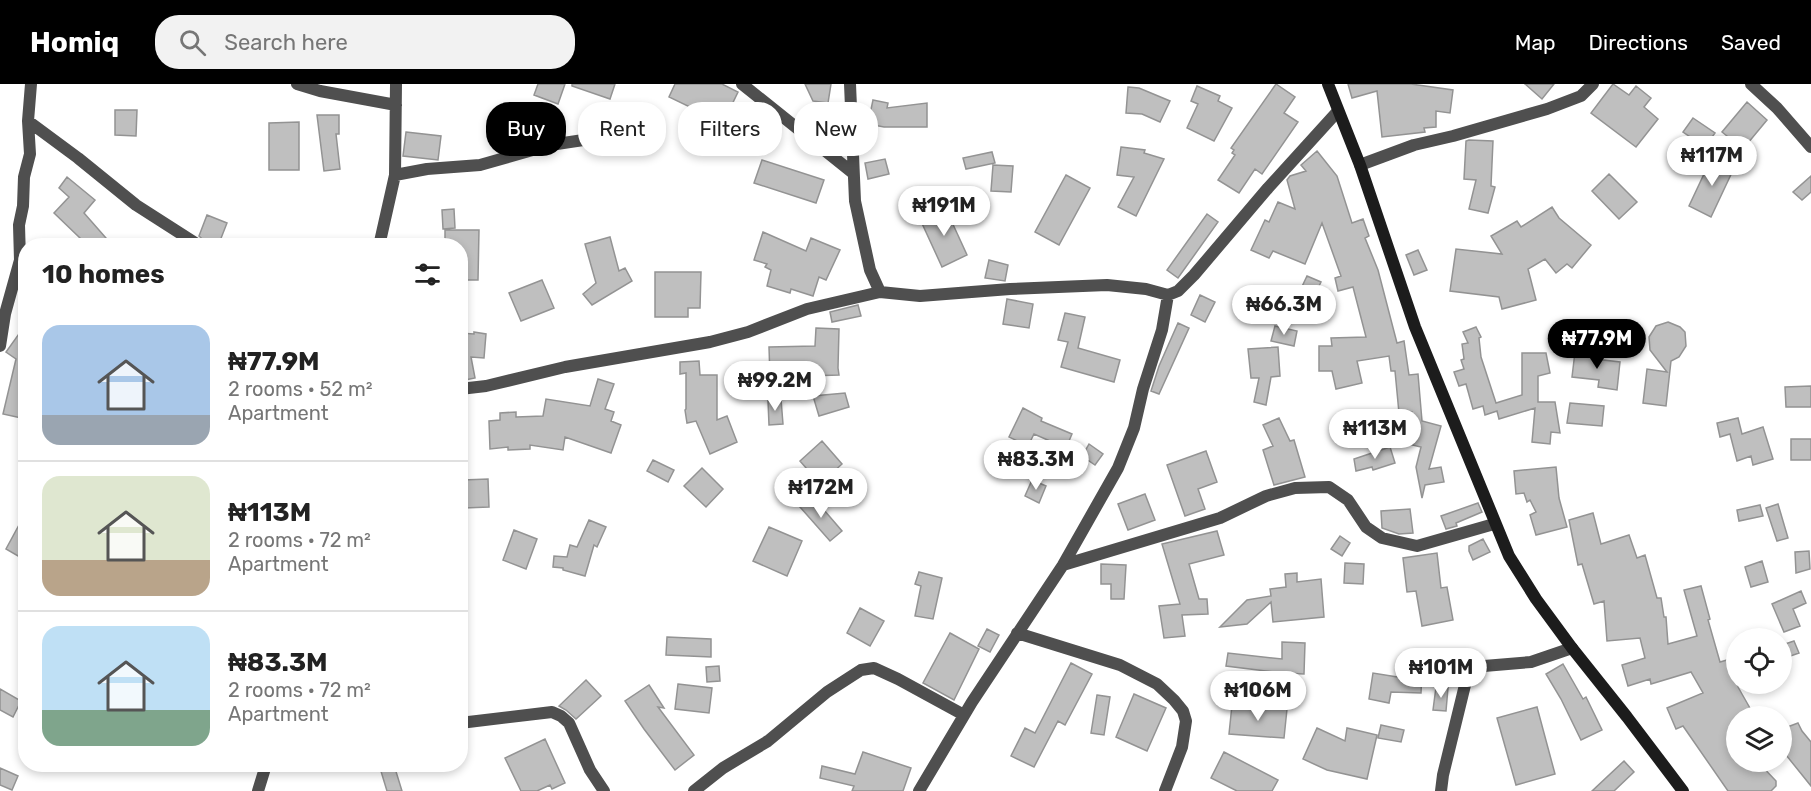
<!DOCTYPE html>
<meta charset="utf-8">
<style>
body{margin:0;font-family:Rubik,sans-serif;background:#f2f2f2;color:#222;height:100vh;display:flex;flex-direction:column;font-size:22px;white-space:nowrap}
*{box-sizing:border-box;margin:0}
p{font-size:20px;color:#767676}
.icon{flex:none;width:33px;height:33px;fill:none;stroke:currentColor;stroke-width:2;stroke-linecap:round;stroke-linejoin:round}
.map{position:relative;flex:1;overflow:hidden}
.panel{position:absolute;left:18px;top:154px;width:450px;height:534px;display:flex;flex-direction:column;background:#fff;border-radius:24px;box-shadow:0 3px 9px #0003}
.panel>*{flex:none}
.hud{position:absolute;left:486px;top:18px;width:570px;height:54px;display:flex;gap:12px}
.buttons{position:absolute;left:1726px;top:544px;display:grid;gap:12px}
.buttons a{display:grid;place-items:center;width:66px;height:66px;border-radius:50%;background:#fff;box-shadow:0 3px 9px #0003;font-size:30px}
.price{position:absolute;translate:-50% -51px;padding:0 14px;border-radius:21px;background:#fff;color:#222;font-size:20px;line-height:39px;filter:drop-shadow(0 2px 3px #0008)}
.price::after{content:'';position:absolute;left:50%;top:36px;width:18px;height:14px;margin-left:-9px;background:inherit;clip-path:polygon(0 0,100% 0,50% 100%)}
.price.on{background:#000;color:#fff}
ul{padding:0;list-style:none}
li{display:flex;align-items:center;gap:18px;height:150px;padding:0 24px}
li+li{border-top:2px solid #e0e0e0}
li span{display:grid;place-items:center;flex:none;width:168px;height:120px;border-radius:18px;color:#555}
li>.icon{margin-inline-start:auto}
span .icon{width:72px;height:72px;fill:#fffc;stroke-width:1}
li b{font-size:26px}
h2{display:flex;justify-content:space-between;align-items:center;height:72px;padding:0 24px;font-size:26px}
.chip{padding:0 21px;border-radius:24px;background:#fff;box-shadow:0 3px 9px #0003;font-size:21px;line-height:54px}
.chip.on{background:#000;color:#fff}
header{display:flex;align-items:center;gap:36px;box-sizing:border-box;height:84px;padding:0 30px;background:#000;color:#fff}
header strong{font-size:28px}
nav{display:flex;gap:33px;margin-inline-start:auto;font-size:21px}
.search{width:420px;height:54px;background:#f2f2f2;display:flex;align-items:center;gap:15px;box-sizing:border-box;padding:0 21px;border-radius:24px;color:#767676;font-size:22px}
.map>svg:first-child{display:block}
</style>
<header>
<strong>Homiq</strong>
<div class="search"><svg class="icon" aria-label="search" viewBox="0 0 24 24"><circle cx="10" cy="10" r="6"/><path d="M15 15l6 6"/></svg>Search here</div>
<nav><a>Map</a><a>Directions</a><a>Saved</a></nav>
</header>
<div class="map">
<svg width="1811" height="707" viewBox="0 0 1811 707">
<rect width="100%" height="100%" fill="#fff"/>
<path fill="#bfbfbf" stroke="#939393" stroke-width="1.5" d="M538,0H565L558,20L534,11Z
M572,0H615L610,15L572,2Z
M675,0H722L738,8L723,39L669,13Z
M805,0H831L828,19L813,17Z
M1276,0L1295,13L1284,29L1298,38L1262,90L1255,85L1239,109L1218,96L1235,71L1232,69L1234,66L1231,64Z
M1348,0H1411L1453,6L1450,29L1436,27V43L1424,44L1425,48L1382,53L1377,7L1352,14Z
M1525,0H1554L1542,15Z
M1613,0L1629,11L1636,2L1651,14L1644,23L1658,35L1636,63L1591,29Z
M1197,2L1220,12L1218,17L1232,24L1214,57L1187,44L1198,20L1191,17Z
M1128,3L1139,4L1170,17L1160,38L1142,30L1126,29Z
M873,16L888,19L887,24L927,19V43H884L868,40Z
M1747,18L1767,36L1743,65L1722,48Z
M504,19L525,21L523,43L503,42Z
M115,26H137L136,52L115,51Z
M317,31H339V50H336L340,85L324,87Z
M1693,34L1715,49L1705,63L1683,48Z
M299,38V86H269V39Z
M406,48L441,52L438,76L403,72Z
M1469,56L1493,57L1491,102L1495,103L1488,129L1469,125L1476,96L1464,95L1466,57Z
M1121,63L1145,66L1144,69L1164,75L1136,132L1118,123L1134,93L1117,91Z
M1317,67L1337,92L1352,139L1363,135L1369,152L1365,154L1378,186L1397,259L1404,257L1409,291L1418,290L1422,337L1441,342L1429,385L1441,383L1444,398L1425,401L1422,414L1416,383L1421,363L1404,359L1412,328L1399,329L1395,287H1391L1389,272L1357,277L1362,299L1336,305L1332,287H1319V262H1332L1331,254L1366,253L1353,203L1338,207L1335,194L1341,192L1322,139L1305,180L1273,167L1269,174L1251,166L1265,136L1269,138L1278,118L1295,125L1287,96L1290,92L1306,87L1301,81Z
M992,68L995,79L966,85L963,74Z
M1712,73L1734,84L1711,133L1689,122Z
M885,75L889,90L868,95L865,79Z
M762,76L824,96L816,119L754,99Z
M993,81L1013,82L1011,108L991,107Z
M1609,90L1637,118L1619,135L1592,107Z
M1066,91L1090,104L1059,161L1035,148Z
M1811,92V108L1802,116L1793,108Z
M67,93L95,116L84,129L113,162H73L81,155L54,129L69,113L59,104Z
M945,123L967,171L942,183L920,135Z
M1552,123L1559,134L1591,161L1572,184L1567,180L1556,189L1545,175L1528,185L1536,216L1502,225L1499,213L1450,207L1456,165L1502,170L1491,152L1517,137L1521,143Z
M454,125L455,144L443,145L442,126Z
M1207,130L1218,138L1178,194L1167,186Z
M207,131L227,139L218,162L208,160L199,152Z
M445,146H479L478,196H462V187H460V162H445Z
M763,148L806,167L811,154L840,166L826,196L819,193L813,212L791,205L790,209L767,202L771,186L765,183L767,180L754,176Z
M610,153L619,187L625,184L632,197L592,221L583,210L596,199L585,160Z
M1418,166L1427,186L1414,191L1406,171Z
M989,176L1008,181L1005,197L985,194Z
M655,188H701L700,224H688V233H655Z
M1307,192L1321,198L1312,217L1298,211Z
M542,196L554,224L521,237L509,209Z
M1200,211L1215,218L1205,238L1191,231Z
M1007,215L1033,220L1029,244L1003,240Z
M858,221L861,232L832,238L830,228Z
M1065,229L1085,233L1078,264L1120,276L1114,298L1061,283L1068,258L1058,256Z
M1668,238L1680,243L1685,248L1686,262L1679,273L1671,277L1666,322L1643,319L1647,285L1667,288L1650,266L1649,253L1656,242Z
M1178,239L1189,244L1159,310L1151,307L1159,282Z
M26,240V335L3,330L16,275L6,268Z
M1275,242L1297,247L1294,262L1271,257Z
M1476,243L1481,253L1479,254L1481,273L1496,319L1522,311V269H1546L1550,289L1538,292V318H1555L1560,349L1551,348L1550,360L1532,358L1535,324L1499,335L1497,327L1485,331L1483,322L1473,325L1466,300L1459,302L1454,288L1464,285L1461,276L1464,275L1462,260L1468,259L1463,248Z
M816,244L839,245L838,284L839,291L807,292L803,278L782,279V293H770L769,263L815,262Z
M474,248L486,250L484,274L471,273L475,294L460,297V249L474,250Z
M1278,263L1280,292L1271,293L1266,321L1254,318L1259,294H1251L1248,265Z
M1575,268L1596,270L1595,275L1620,278L1617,306L1598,303L1599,296L1572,293Z
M699,277L700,291H717V336L727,332L737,358L710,370L696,337L687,339L685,326L686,325V289L680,290V278Z
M598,295L614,300L605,325L614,328L611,337L621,341L611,369L565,353L563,366L530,361V365L508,366V363L490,365L489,337L500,336V329L516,328V333L543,332L546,315L590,322Z
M1811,302V323H1786L1785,303Z
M845,309L849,323L819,332L813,312Z
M781,315L783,340L769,341L768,317Z
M1570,319L1604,322L1602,342L1567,339Z
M1023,324L1042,334L1041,337L1072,350L1066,364L1034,350L1028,362L1009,353Z
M1279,334L1290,357L1294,356L1305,393L1274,401L1263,366L1273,362L1263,341Z
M1738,334L1742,350L1763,343L1773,375L1753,381L1751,372L1737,377L1730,350L1720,353L1717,339Z
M1791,355H1811V376H1791Z
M822,357L842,380L820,400L800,377Z
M1089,360L1103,370L1095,381L1082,372Z
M1390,363L1395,379L1373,386L1372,383L1356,387L1354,375Z
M1206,367L1217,398L1198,405L1205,425L1185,432L1167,381Z
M653,376L674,386L668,398L647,387Z
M1556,383L1559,414L1567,443L1536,451L1530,431L1536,428L1530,416L1527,418L1524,409L1516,410L1514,387Z
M702,384L723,405L706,423L684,402Z
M488,395L489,423L464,424L463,396Z
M1032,396L1046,402L1039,419L1025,412Z
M1145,410L1155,436L1128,446L1118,420Z
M812,412L842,447L830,457L800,423Z
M1478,419L1482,428L1456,439L1457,442L1446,445L1441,432Z
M1778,420L1788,454L1777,457L1766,424Z
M1760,421L1763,432L1739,437L1737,426Z
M1410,425L1413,449L1399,450L1382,444L1381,427Z
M26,428V470L21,467L18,472L6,465Z
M1593,429L1601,460L1629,451L1637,474L1645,471L1657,514H1661L1664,533H1666L1668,560L1697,552L1684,506L1701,502L1710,535L1708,536L1720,578L1737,573V600L1739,602L1738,603L1755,633H1737V678H1758L1776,697V702L1771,707H1728L1683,642L1676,645L1667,624L1703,609L1691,588L1651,600L1650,595L1628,602L1622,581L1645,574L1640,554L1607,557L1604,517L1594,520L1582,480L1578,481L1569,436Z
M589,436L606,443L597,463L594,461L585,492L563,486V484L553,483L554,472L567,473L570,461L577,463Z
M769,443L802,457L787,492L753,477Z
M514,446L537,455L526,485L503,476Z
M1217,447L1224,471L1189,480L1199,515H1207L1208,530L1182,531L1185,552L1164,554L1159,522L1180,520L1162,460Z
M1340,452L1350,459L1342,472L1331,465Z
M1483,455L1490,468L1473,476L1469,467V462Z
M1809,467L1810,485L1796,489L1795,468Z
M1437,469L1441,504L1447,503L1453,536L1422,542L1416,507L1407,508L1403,474Z
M1762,477L1768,498L1751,503L1745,483Z
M1345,479L1364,480L1363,500L1344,499Z
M1101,480L1126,481L1124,515H1111V500H1101Z
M919,488L942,494L933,535L915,532L921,502L915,500Z
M1297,489V498L1321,495L1324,533L1273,538L1271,518L1247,540L1220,543L1247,516L1271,512L1270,505L1286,503L1285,490Z
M1801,507L1806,519L1793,525L1800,542L1784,548L1772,520Z
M860,524L884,537L870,562L847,549Z
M987,545L999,551L990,568L978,562Z
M950,549L979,565L954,616L923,599Z
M667,553L711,555V573L666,571Z
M1794,557L1799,569L1782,575V561Z
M1282,558L1305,559L1304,590L1282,589L1226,582L1228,569L1282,575Z
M1071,579L1092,590L1065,641L1058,637L1034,683L1011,672L1025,644L1035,649Z
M1563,580L1583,615L1586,613L1602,646L1581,656L1561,615L1546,590Z
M719,582L720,597L707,598L706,583Z
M1404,588L1422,589L1421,609L1391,608L1389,619L1369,615L1373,589L1404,594Z
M586,596L601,612L576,635L566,626L559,622Z
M678,600L712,604L709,629L675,625Z
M649,601L664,624L658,623L694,671L675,686L644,645L625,617Z
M1436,603L1448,604L1446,627L1433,626Z
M0,605L21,617L13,633L0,626Z
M1134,610L1166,624L1147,667L1116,653Z
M1097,611L1110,613L1104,651L1091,649Z
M1232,621L1287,625L1284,654L1229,650Z
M1537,623L1555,690L1516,701L1497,634Z
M1798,639L1802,647L1811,658V702L1782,666V645Z
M1381,641L1404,646L1401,658L1378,654Z
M1317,644L1345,657L1347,644L1377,651L1367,695L1327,686L1303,675Z
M545,655L565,699L552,705L550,701L537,707H521L505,674Z
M863,668L911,684L903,707H852L854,702L820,694L822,682L855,690Z
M1224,668L1278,696L1272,707H1237L1211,694Z
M1624,677L1634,688L1614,707H1592Z
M389,681H394L402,707H387L380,684Z
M0,684L18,692L12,706L0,701Z"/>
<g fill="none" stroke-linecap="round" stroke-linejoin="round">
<path stroke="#4f4f4f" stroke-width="12" d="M297,0L320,7L396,21
M742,0L853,89
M850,0L855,117L870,186L880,208
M1751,0L1777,24L1811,63
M28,37L78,74L136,121L200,162
M1360,81L1414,61L1453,52L1547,25L1581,12L1593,0
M395,91L427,85L480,81L550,61L657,45
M379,162L395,91L396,0
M0,262L5,230L20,176L19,141L23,122L24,93L30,70L28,37L31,0
M460,305L486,302L565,283L710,258L748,248L807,225L880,208L920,212L1010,205L1107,201L1146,205L1168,211L1178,207L1194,191L1268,104L1338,27
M1063,481L1220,434L1266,412L1295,404L1329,403L1348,416L1366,443L1382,454L1417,462L1494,440
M1017,549L1120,581L1157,600L1174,616L1183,627L1186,637L1182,663L1165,707
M460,639L552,628L561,632L569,639L590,686L604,707
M258,707L266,681
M694,707L723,684L768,657L827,608L861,586L874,584L898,595L964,631
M919,707L972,618L1063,481L1118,384L1134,344L1143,305L1162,246L1168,211
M1441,707L1443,691L1465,601L1472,587L1484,582L1531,578L1572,564"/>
<path stroke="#1c1c1c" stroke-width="12" d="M1328,0L1360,81L1415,243L1509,472L1536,515L1572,564L1627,633L1683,707"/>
</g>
</svg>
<div class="buttons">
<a><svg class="icon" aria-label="locate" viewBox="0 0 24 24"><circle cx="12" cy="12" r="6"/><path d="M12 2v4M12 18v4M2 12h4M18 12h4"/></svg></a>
<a><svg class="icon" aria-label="layers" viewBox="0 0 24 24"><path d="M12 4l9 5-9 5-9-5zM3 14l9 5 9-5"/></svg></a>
</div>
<b class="price" style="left:1712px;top:103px">₦117M</b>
<b class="price" style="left:944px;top:153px">₦191M</b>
<b class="price" style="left:1284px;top:252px">₦66.3M</b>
<b class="price on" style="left:1597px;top:286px">₦77.9M</b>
<b class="price" style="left:775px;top:328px">₦99.2M</b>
<b class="price" style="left:1375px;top:376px">₦113M</b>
<b class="price" style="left:1036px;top:407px">₦83.3M</b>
<b class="price" style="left:821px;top:435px">₦172M</b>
<b class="price" style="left:1441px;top:615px">₦101M</b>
<b class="price" style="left:1258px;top:638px">₦106M</b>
<div class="hud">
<a class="chip on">Buy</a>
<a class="chip">Rent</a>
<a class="chip">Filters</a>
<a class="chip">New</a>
</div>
<section class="panel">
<h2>10 homes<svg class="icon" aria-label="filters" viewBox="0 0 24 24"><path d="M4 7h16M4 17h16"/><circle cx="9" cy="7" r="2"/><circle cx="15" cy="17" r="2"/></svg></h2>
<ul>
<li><span style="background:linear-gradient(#a9c7e8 75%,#9aa5b1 0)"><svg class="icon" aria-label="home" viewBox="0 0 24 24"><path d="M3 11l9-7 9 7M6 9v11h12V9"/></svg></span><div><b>₦77.9M</b><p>2 rooms · 52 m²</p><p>Apartment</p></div></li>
<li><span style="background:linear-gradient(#dfe7d0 70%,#b9a48a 0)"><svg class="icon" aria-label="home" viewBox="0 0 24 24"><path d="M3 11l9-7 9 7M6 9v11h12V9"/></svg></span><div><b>₦113M</b><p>2 rooms · 72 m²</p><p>Apartment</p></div></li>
<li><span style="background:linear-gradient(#bfe0f5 70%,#7fa58c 0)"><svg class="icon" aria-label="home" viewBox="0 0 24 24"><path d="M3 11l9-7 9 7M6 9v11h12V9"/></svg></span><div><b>₦83.3M</b><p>2 rooms · 72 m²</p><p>Apartment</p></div></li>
</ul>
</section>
</div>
